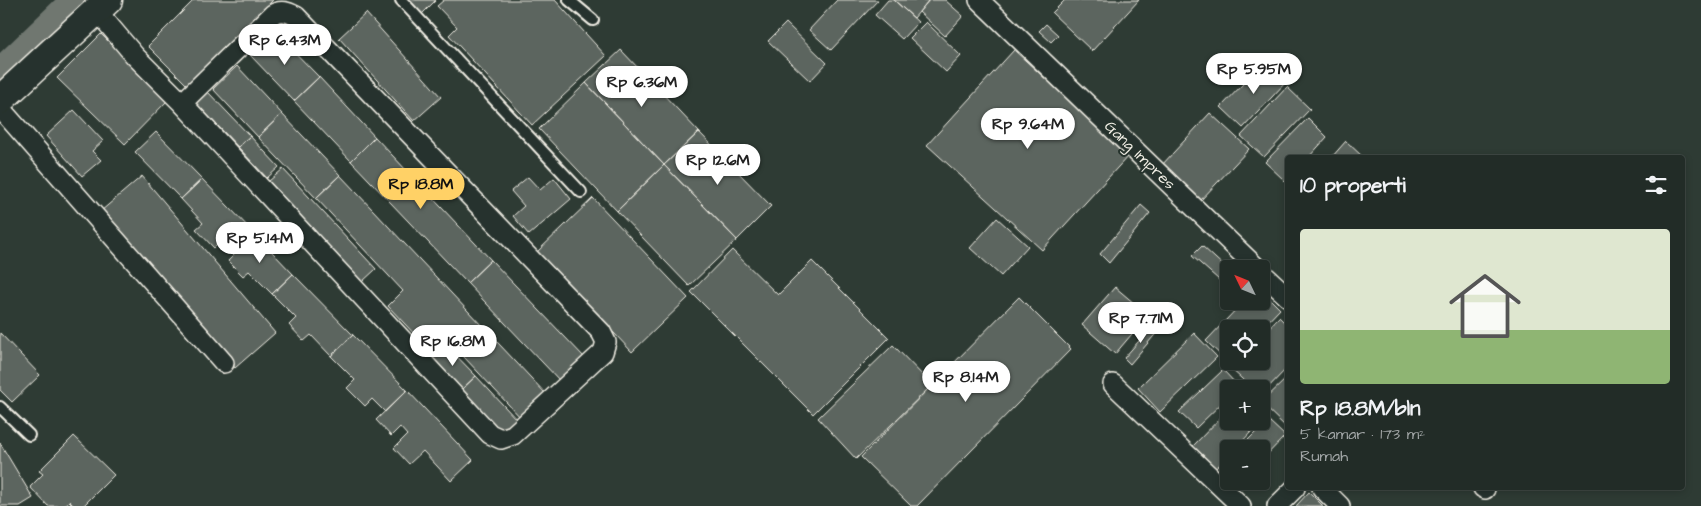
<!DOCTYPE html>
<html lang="id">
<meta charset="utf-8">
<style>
body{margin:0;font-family:"Architects Daughter",sans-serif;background:#2a342f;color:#f1f3f6;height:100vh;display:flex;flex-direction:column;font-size:19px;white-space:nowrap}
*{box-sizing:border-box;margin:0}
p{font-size:16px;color:#a2a7a7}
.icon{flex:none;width:28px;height:28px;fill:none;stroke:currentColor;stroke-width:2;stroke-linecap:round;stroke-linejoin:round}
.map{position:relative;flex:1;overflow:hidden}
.side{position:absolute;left:1285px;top:155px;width:400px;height:335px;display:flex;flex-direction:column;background:#222c27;border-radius:5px;box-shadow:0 2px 8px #0003,0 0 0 1px #3f4844}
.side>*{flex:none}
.needle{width:32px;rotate:313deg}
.tools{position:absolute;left:1220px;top:260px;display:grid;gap:10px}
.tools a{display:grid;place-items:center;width:50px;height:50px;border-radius:5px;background:#222c27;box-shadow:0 2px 8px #0003,0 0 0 1px #3f4844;font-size:25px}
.price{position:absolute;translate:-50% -42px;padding:0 11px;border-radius:18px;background:#fff;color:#222;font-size:16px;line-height:32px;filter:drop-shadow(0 1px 2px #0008)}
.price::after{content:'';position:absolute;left:50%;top:30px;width:15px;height:11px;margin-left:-8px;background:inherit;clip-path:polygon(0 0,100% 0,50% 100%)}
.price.current{background:#ffd166;color:#111}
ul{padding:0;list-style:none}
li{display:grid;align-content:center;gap:10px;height:265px;padding:0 15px}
li span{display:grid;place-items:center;height:155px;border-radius:5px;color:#555}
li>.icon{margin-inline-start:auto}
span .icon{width:90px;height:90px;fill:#fffc;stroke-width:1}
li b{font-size:21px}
h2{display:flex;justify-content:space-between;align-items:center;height:60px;padding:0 15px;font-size:21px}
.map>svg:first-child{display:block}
</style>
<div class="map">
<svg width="1701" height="506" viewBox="0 0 1701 506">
<rect width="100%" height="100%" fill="#2e3b34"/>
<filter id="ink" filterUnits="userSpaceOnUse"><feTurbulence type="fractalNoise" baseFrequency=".02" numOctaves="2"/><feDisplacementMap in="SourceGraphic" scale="10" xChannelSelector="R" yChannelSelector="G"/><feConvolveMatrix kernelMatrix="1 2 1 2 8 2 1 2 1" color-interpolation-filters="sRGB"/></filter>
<g filter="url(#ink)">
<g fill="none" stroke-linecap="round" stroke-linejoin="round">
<path stroke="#6f7770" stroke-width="25" d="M0,70L73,0"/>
</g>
<path fill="#5c655e" stroke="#f4f1e8" d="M194,0H273L187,85L148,46Z
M406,0H436L421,15Z
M444,0H555L606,56L532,125L449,35L457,27L437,6Z
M837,0H878L831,50L809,30Z
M888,0H894L918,22L902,39L875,15Z
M894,0H929L914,18Z
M929,0H945L963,16L945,36L919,12Z
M1065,0H1139L1092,51L1052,13Z
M366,13L441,97L414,121L339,38Z
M926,22L961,56L946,72L910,38Z
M786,23L827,63L810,81L768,41Z
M1046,24L1058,35L1051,42L1039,31Z
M275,32L319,77L294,101L250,55Z
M101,34L168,100L125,144L57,78Z
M621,50L699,132L664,165L586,83Z
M1014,50L1129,155L1042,250L927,145Z
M1265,61L1286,82L1243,128L1221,107Z
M237,66L282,114L258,137L213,89Z
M319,77L375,137L351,161L294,101Z
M586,83L664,165L617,211L539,129Z
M1287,87L1310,109L1264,157L1241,136Z
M207,91L250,136L238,147L195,102Z
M74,110L103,141L92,151L101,160L82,176L46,136Z
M1210,113L1249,149L1200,201L1161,166Z
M282,114L340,175L316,198L258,137Z
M1308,118L1327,137L1308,158H1288V179L1285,181L1265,162Z
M156,132L202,179L181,199L135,152Z
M699,132L771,206L737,240L664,165Z
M250,136L279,167L267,178L238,147Z
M375,137L491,260L467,283L351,161Z
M1346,141L1364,158H1331Z
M664,165L737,240L689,286L617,211Z
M283,169L376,269L362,282L269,181Z
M340,175L547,395L522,419L435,326L420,340L388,306L403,291L316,198Z
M142,176L275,333L235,368L101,211Z
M528,177L540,190L554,178L571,199L529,235L513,216L524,206L511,191Z
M202,179L254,233L233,253L221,241L214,248L196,229L203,223L181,199Z
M593,198L688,298L632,352L537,252Z
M1141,205L1150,213L1109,263L1100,254Z
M997,218L1028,246L1001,276L970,248Z
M254,233L293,274L272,294L249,271L243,276L228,261L234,255L233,253Z
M1202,246L1228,270L1219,280L1192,256Z
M732,250L778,295L812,261L889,338L813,414L691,292Z
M491,260L586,359L561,382L467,283Z
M293,274L353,335L331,356L311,335L304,341L289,325L296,318L272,294Z
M1115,287L1148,315L1115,354L1082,325Z
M1261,290L1280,309L1261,329H1229V361H1230L1229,363L1206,341L1244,301H1261Z
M1019,297L1071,349L917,506H911L861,457Z
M1279,317L1288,326V367L1261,395V389H1253L1230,368L1237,361H1261V336Z
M1153,325L1159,330L1130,364L1124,358Z
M0,333L40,375L12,402L0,390Z
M1194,333L1217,357L1160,412L1138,388Z
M353,335L407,390L385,412L372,399L365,406L347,388L355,380L331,356Z
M445,344L476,376L461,390L430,358Z
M893,345L932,385L856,459L818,418Z
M1223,370L1238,386L1236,389H1229V396L1196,428L1179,412Z
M476,376L518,421L503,435L461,390Z
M1288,377V429L1261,403Z
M407,390L473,460L451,481L423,451L409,464L394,448L407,435L400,427L391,436L376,420Z
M1261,406L1269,413L1235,449H1229V455L1216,468L1193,446L1229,409V421H1261Z
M1268,420L1285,436L1261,461V449H1239Z
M74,436L114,475L83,506H74L69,501L65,506H48L30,487L43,474L39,471Z
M0,443L33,498L20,506H0Z
M1229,460V481H1241L1232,490L1215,473Z
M1309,492L1323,506H1296Z"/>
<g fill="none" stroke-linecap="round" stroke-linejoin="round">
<defs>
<path id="lane" d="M401,0L581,192
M569,0L593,20
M0,407L29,435"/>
<path id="street" d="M979,0L1258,269
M97,11L135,56L182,103L490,434L501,439L513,435L603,352L606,342L601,332L296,16C288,12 281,9 273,14L182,103
M0,108L224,363
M1261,272L1288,297
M1113,384L1241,506
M1322,488L1340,506
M1483,488L1485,489
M1277,506L1295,488"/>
<path id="secondary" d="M0,100L108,0"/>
</defs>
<use href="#lane" stroke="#f4f1e8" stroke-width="14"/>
<use href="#street" stroke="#f4f1e8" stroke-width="22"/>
<use href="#secondary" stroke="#f4f1e8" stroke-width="31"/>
<use href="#lane" stroke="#26332d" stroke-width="10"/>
<use href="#street" stroke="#26332d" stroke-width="19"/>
<use href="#secondary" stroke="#26332d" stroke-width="28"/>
</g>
</g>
<g text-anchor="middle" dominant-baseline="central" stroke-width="4" stroke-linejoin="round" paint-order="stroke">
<g font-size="16" fill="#f4f1e8" stroke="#26332d">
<text transform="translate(1140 155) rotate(44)">Gang Impres</text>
</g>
</g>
</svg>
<div class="tools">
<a><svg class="needle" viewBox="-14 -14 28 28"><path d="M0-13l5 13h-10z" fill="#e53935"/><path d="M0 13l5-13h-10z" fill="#a2a7a7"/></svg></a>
<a><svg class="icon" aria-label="locate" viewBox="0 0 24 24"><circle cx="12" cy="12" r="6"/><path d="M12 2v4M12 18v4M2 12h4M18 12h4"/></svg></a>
<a>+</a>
<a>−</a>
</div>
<b class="price" style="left:285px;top:66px">Rp 6.43M</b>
<b class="price" style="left:1254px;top:95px">Rp 5.95M</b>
<b class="price" style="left:642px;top:108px">Rp 6.36M</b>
<b class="price" style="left:1028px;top:150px">Rp 9.64M</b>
<b class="price" style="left:718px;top:186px">Rp 12.6M</b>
<b class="price current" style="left:421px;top:210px">Rp 18.8M</b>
<b class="price" style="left:260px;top:264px">Rp 5.14M</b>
<b class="price" style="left:1141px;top:344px">Rp 7.71M</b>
<b class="price" style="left:453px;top:367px">Rp 16.8M</b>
<b class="price" style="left:966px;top:403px">Rp 8.14M</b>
<section class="side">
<h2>10 properti<svg class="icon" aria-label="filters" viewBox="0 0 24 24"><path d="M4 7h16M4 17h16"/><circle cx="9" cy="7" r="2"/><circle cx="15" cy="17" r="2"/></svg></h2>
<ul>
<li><span style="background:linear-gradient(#dfe7d0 65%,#8fb573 0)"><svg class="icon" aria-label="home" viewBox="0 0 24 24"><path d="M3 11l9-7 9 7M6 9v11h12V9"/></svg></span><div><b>Rp 18.8M/bln</b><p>5 kamar · 173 m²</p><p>Rumah</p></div></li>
</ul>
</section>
</div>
